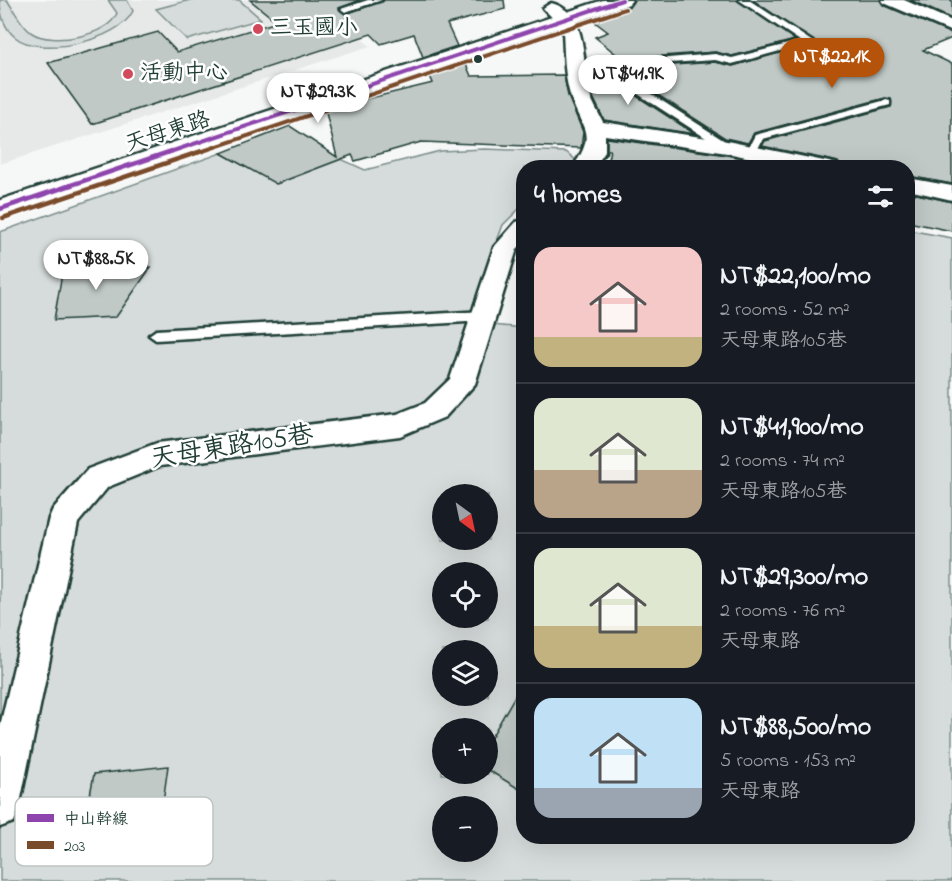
<!DOCTYPE html>
<meta charset="utf-8">
<style>
body{margin:0;font-family:"Indie Flower","LXGW WenKai TC",sans-serif;background:#242831;color:#f1f3f6;height:100vh;display:flex;flex-direction:column;font-size:22px;white-space:nowrap}
*{box-sizing:border-box;margin:0}
p{font-size:20px;color:#9ea1a6}
.icon{flex:none;width:33px;height:33px;fill:none;stroke:currentColor;stroke-width:2;stroke-linecap:round;stroke-linejoin:round}
.map{position:relative;flex:1;overflow:hidden}
.drawer{position:absolute;left:516px;top:160px;width:399px;height:684px;display:flex;flex-direction:column;background:#171b24;border-radius:24px;box-shadow:0 6px 24px #0002}
.drawer>*{flex:none}
.needle{width:39px;rotate:147deg}
.fabs{position:absolute;left:432px;top:484px;display:grid;gap:12px}
.fabs a{display:grid;place-items:center;width:66px;height:66px;border-radius:50%;background:#171b24;box-shadow:0 6px 24px #0002;font-size:30px}
.price{position:absolute;translate:-50% -51px;padding:0 14px;border-radius:21px;background:#fff;color:#222;font-size:20px;line-height:39px;filter:drop-shadow(0 2px 3px #0008)}
.price::after{content:'';position:absolute;left:50%;top:36px;width:18px;height:14px;margin-left:-9px;background:inherit;clip-path:polygon(0 0,100% 0,50% 100%)}
.price.current{background:#b45309;color:#fff}
ul{padding:0;list-style:none}
li{display:flex;align-items:center;gap:18px;height:150px;padding:0 18px}
li+li{border-top:2px solid #363941}
li span{display:grid;place-items:center;flex:none;width:168px;height:120px;border-radius:18px;color:#555}
li>.icon{margin-inline-start:auto}
span .icon{width:72px;height:72px;fill:#fffc;stroke-width:1}
li b{font-size:26px}
h2{display:flex;justify-content:space-between;align-items:center;height:72px;padding:0 18px;font-size:26px}
.map>svg:first-child{display:block}
</style>
<div class="map">
<svg width="952" height="881" viewBox="0 0 952 881">
<rect width="100%" height="100%" fill="#f6f7f7"/>
<filter id="ink" filterUnits="userSpaceOnUse"><feTurbulence type="fractalNoise" baseFrequency=".0167" numOctaves="2"/><feDisplacementMap in="SourceGraphic" scale="12" xChannelSelector="R" yChannelSelector="G"/><feConvolveMatrix kernelMatrix="1 2 1 2 8 2 1 2 1" color-interpolation-filters="sRGB"/></filter>
<g filter="url(#ink)">
<path fill="#e6e9e8" d="M0,0H365L328,11L370,46L0,164Z"/>
<path fill="#d6dcdb" stroke="#7a8c88" stroke-width="1.5" fill-rule="evenodd" d="M0,0H7C14,10 22,27 32,33C52,46 109,36 117,13L108,0H127L133,11C119,41 40,58 15,37C3,27 0,14 0,0Z
M190,0H239L261,19L187,40L156,9Z
M485,149L566,152L577,161L566,168H524L523,205L503,225L473,305V323L523,328L524,837H908V230L952,238V881H0V232L221,153L277,184L341,159L365,170L440,151ZM442,495H488V540H442ZM442,573H488V618H442ZM442,651H488V696H442ZM442,729H488V774H442ZM442,807H488V852H442Z"/>
<path fill="#c0c9c6" stroke="#1f3d34" stroke-width="1.5" d="M250,0H361L339,8L346,14L384,0H504L505,9L447,24L457,46L423,57L414,34L381,44L371,34L92,124L48,63L158,32L177,52L277,22Z
M634,0H737L795,40L732,56L715,52L622,59L595,37L608,32L591,19L630,6Z
M753,0H880L883,5L952,34V38L923,50L952,64V184L908,176V168H842L838,162L830,160L762,146L765,141L891,107V99L885,98L754,133L748,143L725,138L625,74H640L632,68L715,62L733,66L815,43Z
M910,0H952V19Z
M465,62L471,76L564,75L568,96L583,132L581,148L421,142L355,161L352,155L276,184L221,153L290,126L337,157L325,109L433,83L429,74Z
M588,74H603L695,134L604,120L592,95Z
M607,138L727,155L788,168H606L610,150H607Z
M908,192L952,202V231L908,222Z
M151,267L116,317L54,320L63,268Z
M524,680V792L488,770V743Z
M168,766L157,845L79,853L94,774Z"/>
<g fill="none" stroke-linecap="round" stroke-linejoin="round">
<defs>
<path id="lane" d="M368,0H382L345,12L341,9Z
M739,0H749L813,42L732,64L715,60L609,67L731,145V149H723L596,67L574,68L569,65L574,62L633,61L715,54L732,58L800,41Z
M886,100L890,101V105L763,139L755,154L746,152L755,135Z
M484,311L491,316L484,321L156,340L149,335L156,330Z"/>
<path id="street" d="M882,0H904L952,21V32L884,3Z
M551,3C590,13 581,62 589,92C592,102 598,112 603,122L727,141L829,162L836,164L840,168H799L727,153L605,135V152L594,168H572C598,132 581,130 570,95C564,74 564,51 563,29L543,8Z
M908,178L952,186V200L908,190Z
M524,220V242L517,249L475,384L445,417L400,436L160,466L108,487L78,523L19,808L14,822L0,827V726L49,518L53,509L88,469L157,443L397,414L425,403L450,379L494,247L516,222Z"/>
<path id="secondary" d="M603,0H632L629,4L0,217V200Z"/>
</defs>
<use href="#lane" stroke="#1f3d34" stroke-width="5"/>
<use href="#street" stroke="#1f3d34" stroke-width="5"/>
<use href="#secondary" stroke="#1f3d34" stroke-width="5"/>
<use href="#lane" fill="#fff" fill-rule="evenodd"/>
<use href="#street" fill="#fff" fill-rule="evenodd"/>
<use href="#secondary" fill="#fff" fill-rule="evenodd"/>
<defs>
<path id="bus-1-far1" d="M167,153L622,0"/>
<path id="bus-1" d="M0,209L172,151"/>
<path id="bus-2-far1" d="M197,153L625,9"/>
<path id="bus-2" d="M3,218L202,151"/>
</defs>
<use href="#bus-1-far1" stroke="#fff" stroke-width="7"/>
<use href="#bus-1" stroke="#fff" stroke-width="8"/>
<use href="#bus-2-far1" stroke="#fff" stroke-width="7"/>
<use href="#bus-2" stroke="#fff" stroke-width="8"/>
<use href="#bus-1-far1" stroke="#8e44ad" stroke-width="4"/>
<use href="#bus-1" stroke="#8e44ad" stroke-width="4.5"/>
<use href="#bus-2-far1" stroke="#7a4b2a" stroke-width="4"/>
<use href="#bus-2" stroke="#7a4b2a" stroke-width="4.5"/>
</g>
</g>
<g fill="#d1495b" stroke="#fff" stroke-width="2">
<circle cx="258" cy="29" r="6"/>
<circle cx="128" cy="74" r="6"/>
</g>
<circle fill="#1f3d34" stroke="#fff" stroke-width="2" cx="478" cy="59" r="5"/>
<g text-anchor="middle" dominant-baseline="central" stroke-width="5" stroke-linejoin="round" paint-order="stroke">
<g font-size="22" fill="#1f3d34" stroke="#fff" text-anchor="start">
<text x="270" y="29">三玉國小</text>
<text x="140" y="74">活動中心</text>
</g>
<g font-size="22" fill="#1f3d34" stroke="#fff">
<text transform="translate(168 133) rotate(-18)">天母東路</text>
</g>
<g font-size="26" fill="#1f3d34" stroke="#fff">
<text transform="translate(232 448) rotate(-9)">天母東路105巷</text>
</g>
</g>
<rect x="15" y="797" width="198" height="69" rx="9" fill="#fff" stroke="#bcc5c2" stroke-width="1.5"/>
<rect x="27" y="814" width="27" height="8" fill="#8e44ad"/>
<rect x="27" y="841" width="27" height="8" fill="#7a4b2a"/>
<g font-size="16" fill="#1f3d34">
<text x="64" y="824">中山幹線</text>
<text x="64" y="851">203</text>
</g>
</svg>
<div class="fabs">
<a><svg class="needle" viewBox="-14 -14 28 28"><path d="M0-13l5 13h-10z" fill="#e53935"/><path d="M0 13l5-13h-10z" fill="#9ea1a6"/></svg></a>
<a><svg class="icon" aria-label="locate" viewBox="0 0 24 24"><circle cx="12" cy="12" r="6"/><path d="M12 2v4M12 18v4M2 12h4M18 12h4"/></svg></a>
<a><svg class="icon" aria-label="layers" viewBox="0 0 24 24"><path d="M12 4l9 5-9 5-9-5zM3 14l9 5 9-5"/></svg></a>
<a>+</a>
<a>−</a>
</div>
<b class="price current" style="left:832px;top:89px">NT$22.1K</b>
<b class="price" style="left:628px;top:106px">NT$41.9K</b>
<b class="price" style="left:318px;top:124px">NT$29.3K</b>
<b class="price" style="left:96px;top:291px">NT$88.5K</b>
<section class="drawer">
<h2>4 homes<svg class="icon" aria-label="filters" viewBox="0 0 24 24"><path d="M4 7h16M4 17h16"/><circle cx="9" cy="7" r="2"/><circle cx="15" cy="17" r="2"/></svg></h2>
<ul>
<li><span style="background:linear-gradient(#f6c9c9 75%,#c2b280 0)"><svg class="icon" aria-label="home" viewBox="0 0 24 24"><path d="M3 11l9-7 9 7M6 9v11h12V9"/></svg></span><div><b>NT$22,100/mo</b><p>2 rooms · 52 m²</p><p>天母東路105巷</p></div></li>
<li><span style="background:linear-gradient(#dfe7d0 60%,#b9a48a 0)"><svg class="icon" aria-label="home" viewBox="0 0 24 24"><path d="M3 11l9-7 9 7M6 9v11h12V9"/></svg></span><div><b>NT$41,900/mo</b><p>2 rooms · 74 m²</p><p>天母東路105巷</p></div></li>
<li><span style="background:linear-gradient(#dfe7d0 65%,#c2b280 0)"><svg class="icon" aria-label="home" viewBox="0 0 24 24"><path d="M3 11l9-7 9 7M6 9v11h12V9"/></svg></span><div><b>NT$29,300/mo</b><p>2 rooms · 76 m²</p><p>天母東路</p></div></li>
<li><span style="background:linear-gradient(#bfe0f5 75%,#9aa5b1 0)"><svg class="icon" aria-label="home" viewBox="0 0 24 24"><path d="M3 11l9-7 9 7M6 9v11h12V9"/></svg></span><div><b>NT$88,500/mo</b><p>5 rooms · 153 m²</p><p>天母東路</p></div></li>
</ul>
</section>
</div>
